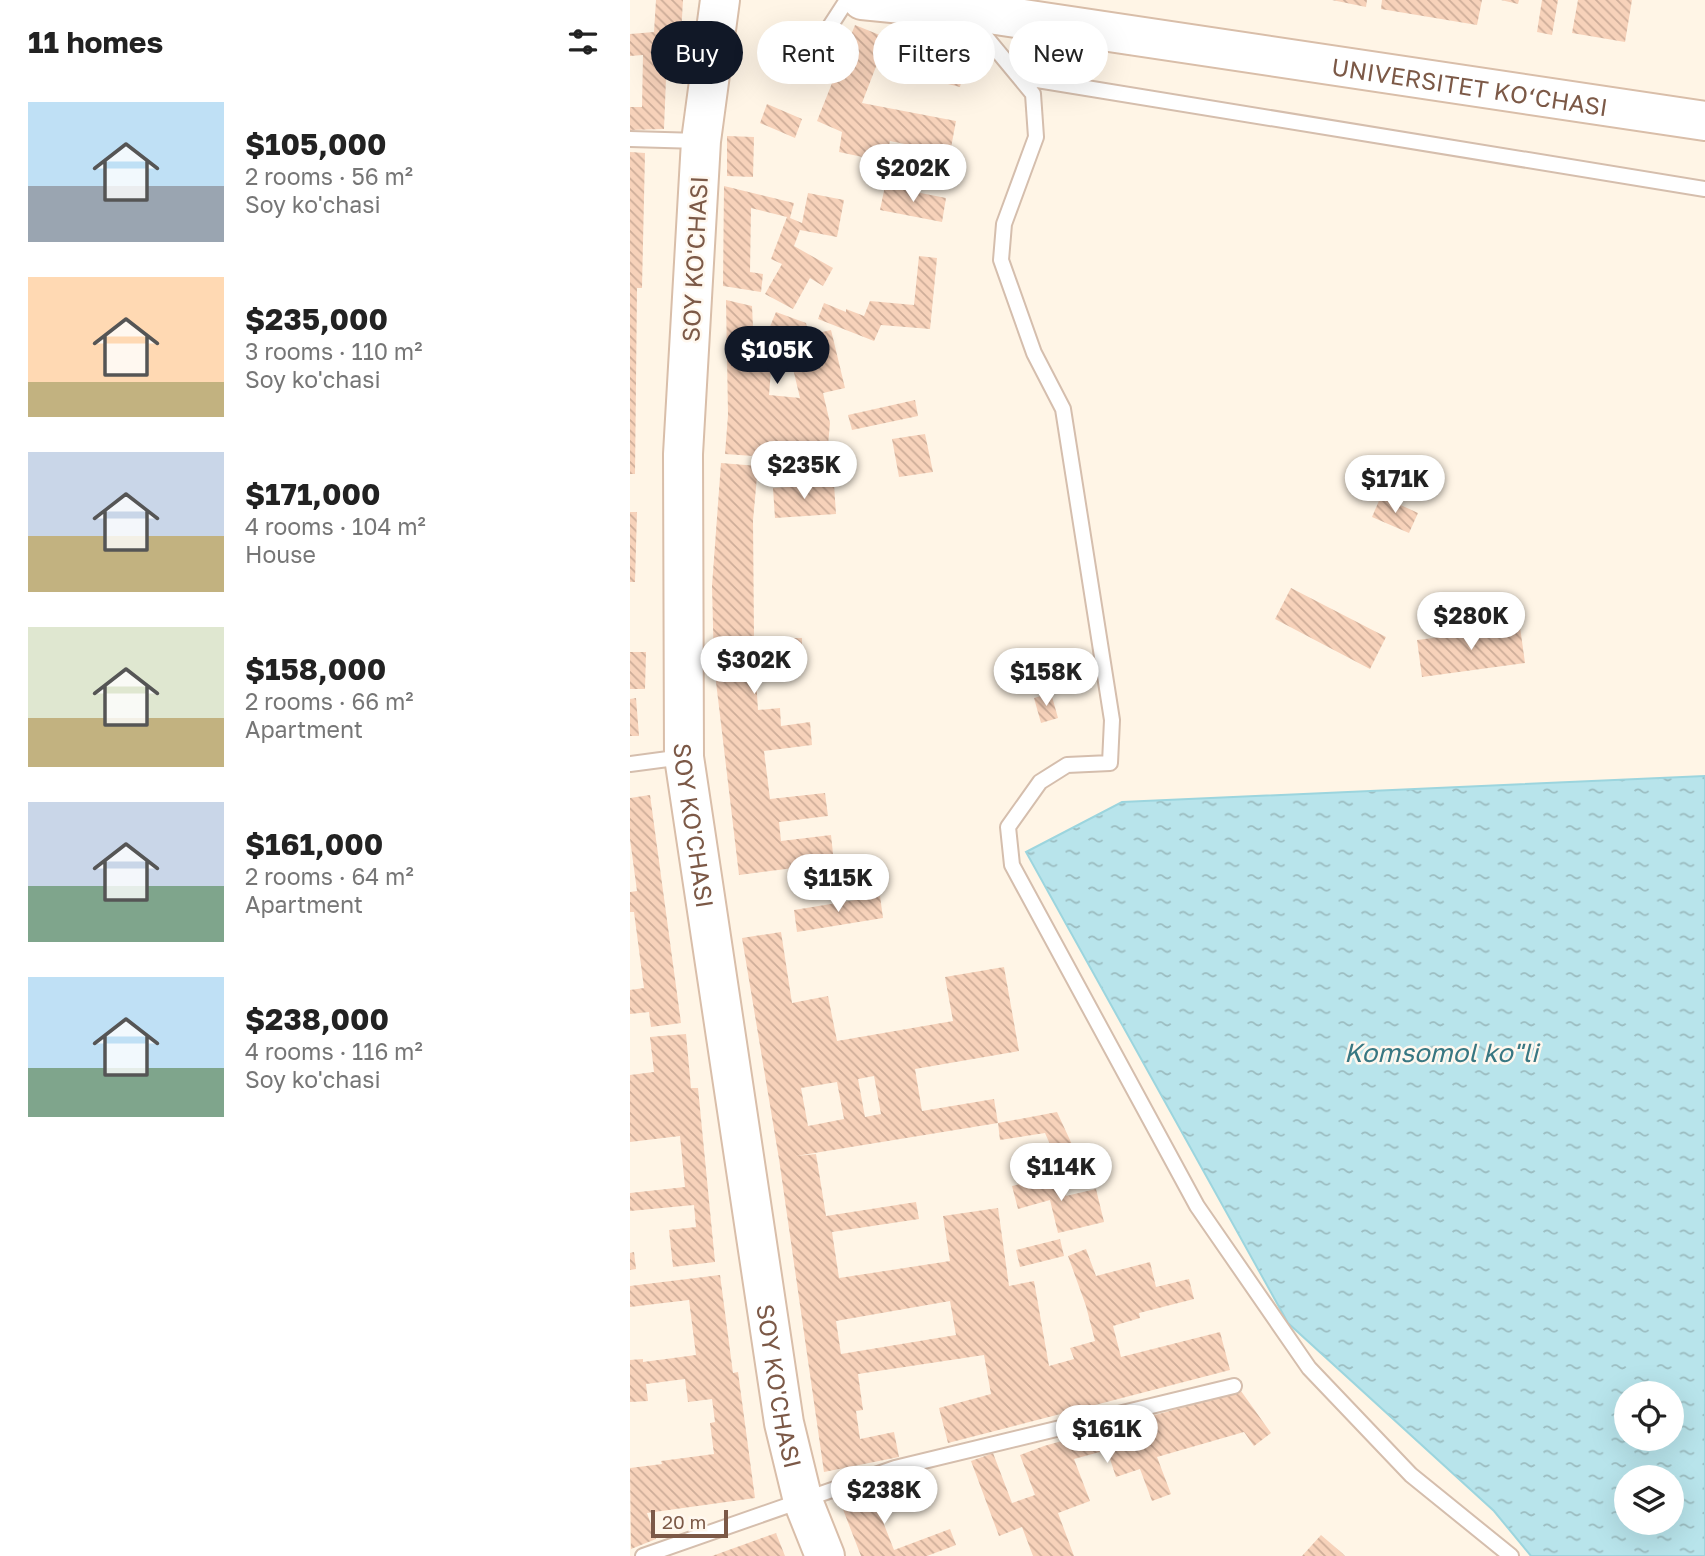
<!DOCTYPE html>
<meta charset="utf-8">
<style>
body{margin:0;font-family:"Golos Text",sans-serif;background:#f2f2f2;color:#222;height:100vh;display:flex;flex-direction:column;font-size:26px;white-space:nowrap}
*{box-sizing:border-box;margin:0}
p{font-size:23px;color:#767676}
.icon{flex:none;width:38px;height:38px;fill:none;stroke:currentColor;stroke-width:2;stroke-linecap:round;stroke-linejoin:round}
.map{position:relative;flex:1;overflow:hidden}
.details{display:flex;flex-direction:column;background:#fff;width:630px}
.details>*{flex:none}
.banner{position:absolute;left:21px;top:21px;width:665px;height:63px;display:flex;gap:14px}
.controls{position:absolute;left:984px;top:1381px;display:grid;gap:14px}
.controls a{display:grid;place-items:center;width:70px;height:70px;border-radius:50%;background:#fff;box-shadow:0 7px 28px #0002;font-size:35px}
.scale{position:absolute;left:21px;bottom:18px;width:77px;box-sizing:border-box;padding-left:7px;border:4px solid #7c5947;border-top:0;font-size:19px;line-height:24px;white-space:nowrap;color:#7c5947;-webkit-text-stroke:5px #fff8ef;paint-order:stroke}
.price{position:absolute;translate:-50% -60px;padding:0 16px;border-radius:24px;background:#fff;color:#222;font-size:23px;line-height:46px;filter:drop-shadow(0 2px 4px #0008)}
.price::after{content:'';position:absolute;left:50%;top:42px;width:21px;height:16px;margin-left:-10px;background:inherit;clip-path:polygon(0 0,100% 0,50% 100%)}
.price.selected{background:#111827;color:#fff}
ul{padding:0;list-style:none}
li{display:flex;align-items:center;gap:21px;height:175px;padding:0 28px}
li span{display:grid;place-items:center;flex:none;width:196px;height:140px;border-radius:0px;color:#555}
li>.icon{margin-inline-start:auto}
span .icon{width:84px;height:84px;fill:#fffc;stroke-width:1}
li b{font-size:30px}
h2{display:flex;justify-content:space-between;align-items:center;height:84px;padding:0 28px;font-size:30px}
.pill{padding:0 24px;border-radius:32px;background:#fff;box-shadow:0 7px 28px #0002;font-size:24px;line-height:63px}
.pill.selected{background:#111827;color:#fff}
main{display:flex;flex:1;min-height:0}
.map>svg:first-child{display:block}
</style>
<main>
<section class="details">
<h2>11 homes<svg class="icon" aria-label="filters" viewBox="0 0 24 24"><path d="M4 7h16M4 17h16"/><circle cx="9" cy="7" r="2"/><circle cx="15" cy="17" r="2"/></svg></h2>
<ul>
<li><span style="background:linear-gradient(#bfe0f5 60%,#9aa5b1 0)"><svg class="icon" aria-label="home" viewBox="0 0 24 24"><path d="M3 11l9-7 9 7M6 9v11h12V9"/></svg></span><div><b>$105,000</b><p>2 rooms · 56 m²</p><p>Soy ko'chasi</p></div></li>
<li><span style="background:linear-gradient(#ffd9b3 75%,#c2b280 0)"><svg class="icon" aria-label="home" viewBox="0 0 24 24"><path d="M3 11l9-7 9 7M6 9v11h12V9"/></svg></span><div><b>$235,000</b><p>3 rooms · 110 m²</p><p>Soy ko'chasi</p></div></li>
<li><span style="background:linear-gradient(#c9d6e8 60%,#c2b280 0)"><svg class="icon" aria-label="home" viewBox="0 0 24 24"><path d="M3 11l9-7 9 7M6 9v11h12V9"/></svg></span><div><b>$171,000</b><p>4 rooms · 104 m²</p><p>House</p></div></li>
<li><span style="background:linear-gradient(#dfe7d0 65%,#c2b280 0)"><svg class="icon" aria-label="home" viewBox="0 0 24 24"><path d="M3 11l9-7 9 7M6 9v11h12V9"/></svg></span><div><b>$158,000</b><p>2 rooms · 66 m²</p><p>Apartment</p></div></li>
<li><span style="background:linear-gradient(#c9d6e8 60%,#7fa58c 0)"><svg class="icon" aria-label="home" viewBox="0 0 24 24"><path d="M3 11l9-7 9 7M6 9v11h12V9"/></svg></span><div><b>$161,000</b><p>2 rooms · 64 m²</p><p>Apartment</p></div></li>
<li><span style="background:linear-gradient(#bfe0f5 65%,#7fa58c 0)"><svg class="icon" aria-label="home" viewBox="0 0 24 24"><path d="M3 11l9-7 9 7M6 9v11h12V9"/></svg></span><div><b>$238,000</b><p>4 rooms · 116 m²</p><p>Soy ko'chasi</p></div></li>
</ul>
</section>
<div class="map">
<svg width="1075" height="1556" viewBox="0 0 1075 1556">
<defs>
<pattern id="water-ripples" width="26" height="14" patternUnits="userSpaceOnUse" patternTransform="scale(1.75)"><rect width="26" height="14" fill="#b8e4eb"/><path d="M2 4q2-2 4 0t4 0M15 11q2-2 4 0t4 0" fill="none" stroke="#9bbcc0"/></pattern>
<pattern id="building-back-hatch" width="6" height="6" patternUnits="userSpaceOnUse" patternTransform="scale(1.75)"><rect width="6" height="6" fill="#f7d2ba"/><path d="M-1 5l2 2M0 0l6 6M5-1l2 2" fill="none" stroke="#cdad99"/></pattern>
</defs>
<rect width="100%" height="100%" fill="#fff5e6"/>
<path fill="url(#water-ripples)" stroke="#9cd5de" stroke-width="2" fill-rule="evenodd" d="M1075,776V1556H901L864,1511L658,1323L396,852L492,802ZM996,1393H1041V1438H996ZM996,1477H1041V1522H996Z"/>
<path fill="url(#building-back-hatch)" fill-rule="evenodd" d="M26,0H53L50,52L37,53L34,129L0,130V107H12L13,55L0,56V34L24,32Z
M702,0H737L736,7Z
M752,0H852L847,25L751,9Z
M871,0H889L888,4Z
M912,0H928L922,35L907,32Z
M948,0H1002L995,42L942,33Z
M225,25L257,38L232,103L326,121L320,153L260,141L256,162L209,152L212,132L187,121Z
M277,38L338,53L330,87L269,72Z
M137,104L172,119L165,138L130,123Z
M97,136L124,137L123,177L97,176Z
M0,152L15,153L12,288H7L5,474H0Z
M94,186L164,203L160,218L172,223L178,193L214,200L207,237L170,230L164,246L203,268L193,286L180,278L163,309L135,294L152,264L141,259L157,217L121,208L120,272L133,274L131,292L93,286Z
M255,186L316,198L312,222L250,210Z
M289,256L307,258L300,329L251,325L244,341L188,319L194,303L216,312V309L234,316L240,301L284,305Z
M96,300L122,306L125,369L141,371L139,395L170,398L155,335L139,329L146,312L176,323L179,335L201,330L215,388L193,393L200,423L198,445L139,441L138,457L95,454L98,415Z
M285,400L288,416L222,430L218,415Z
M295,434L303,472L269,477L262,439Z
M91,463L128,466L123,520L124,639L172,638V663L125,664L128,710L150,708L151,726L180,722L182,745L134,751L140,799L195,793L198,816L149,822L151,841L201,835L204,863L109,875L84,665L82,586Z
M204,484L206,514L145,518L143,488Z
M751,496L788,513L779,533L742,517Z
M0,512H7L5,582H0Z
M661,588L756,637L740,669L645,619Z
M890,627L895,663L792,677L787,640Z
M0,652H16L15,689H0Z
M421,693L428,718L411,723L404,698Z
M6,698L9,736H0V699Z
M20,795L51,1023L21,1027L19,1012L0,1014V990L14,988L4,912H0V892L7,891L0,839V798Z
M250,896L253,918L167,932L164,910Z
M151,932L162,1003L198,996L207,1041L323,1021L315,977L374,967L389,1051L285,1069L292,1111L364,1099L368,1123L427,1112L457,1177L438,1185L415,1133L370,1140L368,1123L166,1156L186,1154L196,1216L286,1202L289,1219L202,1232L209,1278L320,1261L313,1216L368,1208L379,1286L404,1281L419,1366L444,1359L440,1348L465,1341L456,1306L438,1256L456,1249L466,1276L520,1262L526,1287L559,1279L564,1299L509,1313L510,1318L483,1326L491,1357L590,1332L600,1370L318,1443L309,1408L361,1394L354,1355L228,1374L233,1410L226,1411L230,1439L264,1432L269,1457L194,1472L149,1159L112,938ZM244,1076L251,1114L235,1117L228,1079ZM207,1082L214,1119L178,1126L171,1088ZM320,1301L326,1335L211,1354L206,1321Z
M56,1034L61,1088H68L85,1262L43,1267L39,1230L66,1227L64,1205L0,1211V1193L55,1187L50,1136L0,1142V1075L24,1072L20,1037Z
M430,1174L436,1196L466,1189L474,1222L428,1233L420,1200L388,1209L382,1186Z
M430,1239L434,1256L390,1267L386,1250Z
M4,1252L6,1269L0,1270V1253Z
M90,1275L103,1373L108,1372L125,1498L17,1513L26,1539L1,1549L0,1468L32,1464L31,1461L84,1454L80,1423L85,1422L82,1399L58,1402L55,1379L16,1384L18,1401L0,1402V1360L13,1359V1362L66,1355L59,1300L0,1307V1286Z
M611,1391L641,1433L624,1446L614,1432L527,1457L541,1494L522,1501L510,1469L486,1477L477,1450L444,1459L460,1501L428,1513L444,1556H403L392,1527L369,1536L341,1461L363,1453L382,1503L405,1495L390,1455L414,1446Z
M258,1481L266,1503L248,1509L264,1550L320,1529L326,1545L297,1556H231L209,1499Z
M146,1533L155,1556H82Z
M691,1535L712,1553L715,1556H672Z"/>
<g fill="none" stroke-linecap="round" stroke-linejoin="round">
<defs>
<path id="service" d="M341,19L403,94L406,137L374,224L371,260L404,353L433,409L482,720L480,763L437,765L410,782L378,827L382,865L567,1206L679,1368L781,1475L881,1556
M148,70L173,68L217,0
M389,77L1075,189
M0,139L69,141
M0,764L53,757
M13,1556L265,1468L604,1386"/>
<g id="secondary">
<path id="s1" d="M90,0L71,141L53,454L54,757L154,1423L173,1501L195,1556"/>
<path id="s2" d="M232,0L333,10L1075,121"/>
</g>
</defs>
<use href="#service" stroke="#d5bead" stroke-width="18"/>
<use href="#secondary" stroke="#d9bea9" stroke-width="42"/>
<use href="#service" stroke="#fff" stroke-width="14"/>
<use href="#secondary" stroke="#fff" stroke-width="38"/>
</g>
<g text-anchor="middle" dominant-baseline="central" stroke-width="5" stroke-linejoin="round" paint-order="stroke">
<g font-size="24" fill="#7c5947" stroke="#fff8ef">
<text stroke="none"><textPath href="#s2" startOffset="614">UNIVERSITET KО‘CHASI</textPath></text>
<text transform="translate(64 259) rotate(-87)">SOY KO'CHASI</text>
<text stroke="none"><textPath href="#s1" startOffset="828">SOY KO'CHASI</textPath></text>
<text stroke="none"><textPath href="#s1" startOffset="1395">SOY KO'CHASI</textPath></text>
</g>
<g font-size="26" font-style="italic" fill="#387782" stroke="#fff8ef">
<text x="811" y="1052">Komsomol ko"li</text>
</g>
</g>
</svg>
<div class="controls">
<a><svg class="icon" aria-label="locate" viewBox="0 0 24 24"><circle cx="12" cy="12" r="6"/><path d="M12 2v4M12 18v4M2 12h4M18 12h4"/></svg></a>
<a><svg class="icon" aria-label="layers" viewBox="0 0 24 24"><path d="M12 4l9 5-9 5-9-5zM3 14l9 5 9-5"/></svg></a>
</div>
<div class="scale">20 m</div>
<b class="price" style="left:283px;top:204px">$202K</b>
<b class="price selected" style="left:147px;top:386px">$105K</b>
<b class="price" style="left:174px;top:501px">$235K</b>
<b class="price" style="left:765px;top:515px">$171K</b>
<b class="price" style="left:841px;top:652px">$280K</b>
<b class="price" style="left:124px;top:696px">$302K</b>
<b class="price" style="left:416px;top:708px">$158K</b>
<b class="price" style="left:208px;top:914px">$115K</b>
<b class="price" style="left:431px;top:1203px">$114K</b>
<b class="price" style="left:477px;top:1465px">$161K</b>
<b class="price" style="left:254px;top:1526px">$238K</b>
<div class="banner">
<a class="pill selected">Buy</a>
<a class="pill">Rent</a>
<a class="pill">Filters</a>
<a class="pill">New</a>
</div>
</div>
</main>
